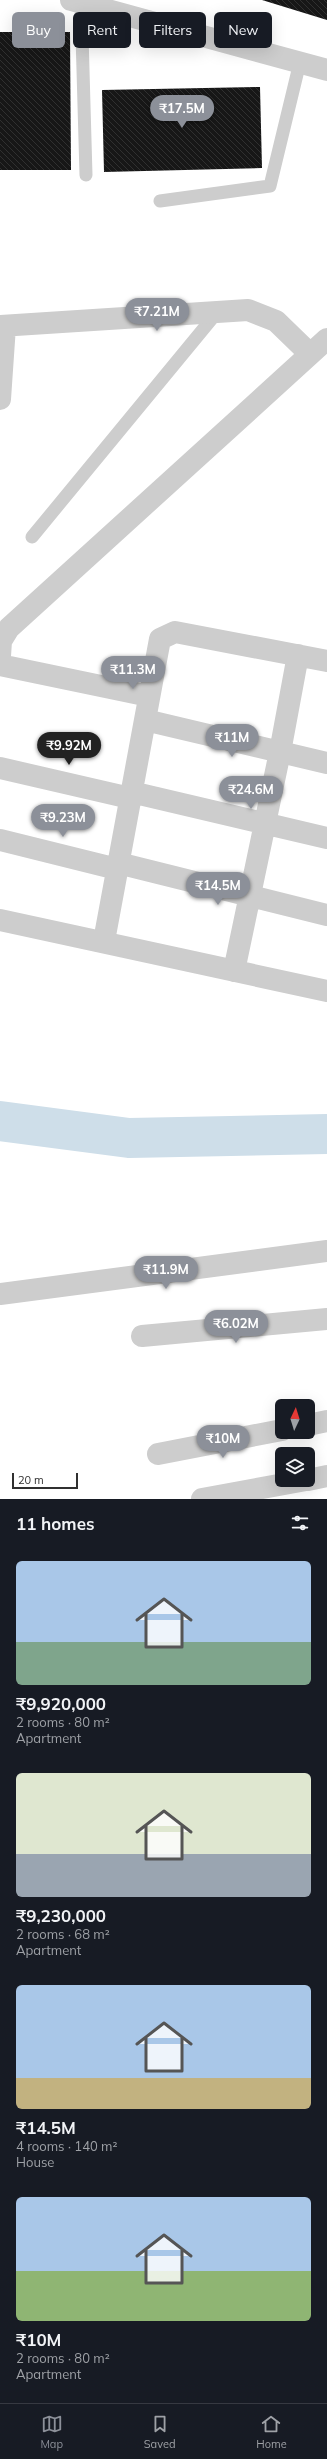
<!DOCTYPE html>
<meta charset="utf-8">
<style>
body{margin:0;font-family:Mulish,sans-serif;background:#242831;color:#f1f3f6;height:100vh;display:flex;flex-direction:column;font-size:15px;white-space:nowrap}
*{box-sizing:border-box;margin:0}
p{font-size:13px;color:#9ea1a6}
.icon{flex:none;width:22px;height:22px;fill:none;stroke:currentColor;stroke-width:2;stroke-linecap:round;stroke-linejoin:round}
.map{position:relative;height:1499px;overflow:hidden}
.details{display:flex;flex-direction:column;background:#171b24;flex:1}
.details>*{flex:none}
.banner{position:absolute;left:12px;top:12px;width:303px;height:36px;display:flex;gap:8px}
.needle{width:26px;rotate:4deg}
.fabs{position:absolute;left:275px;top:1399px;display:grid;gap:8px}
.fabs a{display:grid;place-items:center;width:40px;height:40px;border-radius:6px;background:#171b24;box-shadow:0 4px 16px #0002;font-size:20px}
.scale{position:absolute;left:12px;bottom:10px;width:66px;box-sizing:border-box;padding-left:4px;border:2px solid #303030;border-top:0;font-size:11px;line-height:14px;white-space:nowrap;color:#303030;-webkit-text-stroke:3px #fff;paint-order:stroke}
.price{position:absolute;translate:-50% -34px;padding:0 9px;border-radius:14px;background:#8c9099;color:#fff;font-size:13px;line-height:26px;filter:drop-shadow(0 1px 2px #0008)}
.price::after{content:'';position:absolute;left:50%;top:24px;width:12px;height:9px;margin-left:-6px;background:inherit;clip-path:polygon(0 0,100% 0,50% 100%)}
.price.current{background:#222;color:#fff}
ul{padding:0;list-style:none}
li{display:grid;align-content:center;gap:8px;height:212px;padding:0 16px}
li span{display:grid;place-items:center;height:124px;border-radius:6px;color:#555}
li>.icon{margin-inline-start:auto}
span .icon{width:72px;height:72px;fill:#fffc;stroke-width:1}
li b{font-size:17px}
h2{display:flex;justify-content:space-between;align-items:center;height:48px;padding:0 16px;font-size:17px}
.chip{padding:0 14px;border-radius:6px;background:#171b24;box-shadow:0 4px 16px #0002;font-size:14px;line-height:36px}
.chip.current{background:#8c9099;color:#fff}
.tab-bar{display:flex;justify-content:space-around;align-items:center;height:56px;border-top:1px solid #363941;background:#171b24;font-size:11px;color:#9ea1a6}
.tab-bar a{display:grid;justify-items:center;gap:2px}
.tab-bar .current{color:#8c9099}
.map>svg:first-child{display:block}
</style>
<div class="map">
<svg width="327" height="1499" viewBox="0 0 327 1499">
<defs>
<pattern id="building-back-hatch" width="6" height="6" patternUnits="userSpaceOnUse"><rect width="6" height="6" fill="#171717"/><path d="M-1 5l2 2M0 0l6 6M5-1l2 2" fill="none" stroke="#303030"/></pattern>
</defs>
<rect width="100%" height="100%" fill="#fff"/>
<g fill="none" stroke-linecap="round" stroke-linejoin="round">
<path stroke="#cedee9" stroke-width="40" d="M0,1121L129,1138L327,1134"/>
</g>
<path fill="url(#building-back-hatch)" d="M262,0H327V20Z
M0,32H70L71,170H0Z
M260,87L262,168L104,172L102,90Z"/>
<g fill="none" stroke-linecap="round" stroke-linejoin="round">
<path stroke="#cdcdcd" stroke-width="13" d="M81,0L86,175
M160,201L270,186L300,62
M32,537L219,310"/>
<path stroke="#cdcdcd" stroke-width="22" d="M71,0L327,70
M0,326L248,310L276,321L310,354
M0,399L5,326
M0,656L1,641L9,628L327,339
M0,665L149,696
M145,720L327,763
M0,768L130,798
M131,792L327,838
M0,840L117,869
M118,863L327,915
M0,920L327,991
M104,941L160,639L175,632L327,661
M234,971L280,752L298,655
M0,1294L327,1251
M142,1336L327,1319
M308,1425L327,1421
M158,1454L282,1430
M308,1480L327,1476
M202,1499L306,1480"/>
</g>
</svg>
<div class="fabs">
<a><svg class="needle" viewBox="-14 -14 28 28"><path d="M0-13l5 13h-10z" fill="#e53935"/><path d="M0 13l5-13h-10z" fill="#9ea1a6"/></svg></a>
<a><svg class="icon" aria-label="layers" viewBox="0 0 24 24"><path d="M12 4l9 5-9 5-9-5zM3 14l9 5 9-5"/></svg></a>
</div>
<div class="scale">20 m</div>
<b class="price" style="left:182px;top:129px">₹17.5M</b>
<b class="price" style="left:157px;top:332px">₹7.21M</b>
<b class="price" style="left:133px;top:690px">₹11.3M</b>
<b class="price" style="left:232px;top:758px">₹11M</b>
<b class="price current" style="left:69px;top:766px">₹9.92M</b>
<b class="price" style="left:251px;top:810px">₹24.6M</b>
<b class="price" style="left:63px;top:838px">₹9.23M</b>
<b class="price" style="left:218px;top:906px">₹14.5M</b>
<b class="price" style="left:166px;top:1290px">₹11.9M</b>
<b class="price" style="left:236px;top:1344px">₹6.02M</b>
<b class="price" style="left:223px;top:1459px">₹10M</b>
<div class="banner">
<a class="chip current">Buy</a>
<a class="chip">Rent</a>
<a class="chip">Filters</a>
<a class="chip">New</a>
</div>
</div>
<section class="details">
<h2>11 homes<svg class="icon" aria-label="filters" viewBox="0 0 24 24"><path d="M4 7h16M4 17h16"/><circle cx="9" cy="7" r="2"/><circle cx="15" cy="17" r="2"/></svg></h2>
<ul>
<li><span style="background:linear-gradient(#a9c7e8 65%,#7fa58c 0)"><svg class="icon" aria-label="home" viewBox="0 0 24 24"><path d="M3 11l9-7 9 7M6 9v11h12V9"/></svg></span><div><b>₹9,920,000</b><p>2 rooms · 80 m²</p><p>Apartment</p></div></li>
<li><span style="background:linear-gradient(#dfe7d0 65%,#9aa5b1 0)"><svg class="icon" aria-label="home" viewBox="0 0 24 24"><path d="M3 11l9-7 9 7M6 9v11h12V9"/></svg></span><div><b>₹9,230,000</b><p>2 rooms · 68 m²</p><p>Apartment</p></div></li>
<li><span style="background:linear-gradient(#a9c7e8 75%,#c2b280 0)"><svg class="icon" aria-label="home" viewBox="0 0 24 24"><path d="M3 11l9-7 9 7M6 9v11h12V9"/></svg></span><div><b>₹14.5M</b><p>4 rooms · 140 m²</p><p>House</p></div></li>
<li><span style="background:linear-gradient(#a9c7e8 60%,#8fb573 0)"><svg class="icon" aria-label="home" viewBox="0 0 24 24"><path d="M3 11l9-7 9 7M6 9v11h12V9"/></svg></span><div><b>₹10M</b><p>2 rooms · 80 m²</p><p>Apartment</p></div></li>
</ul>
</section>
<nav class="tab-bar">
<a class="current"><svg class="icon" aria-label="map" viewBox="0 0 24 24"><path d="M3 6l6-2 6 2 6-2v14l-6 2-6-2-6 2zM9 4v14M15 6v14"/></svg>Map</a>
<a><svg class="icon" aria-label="saved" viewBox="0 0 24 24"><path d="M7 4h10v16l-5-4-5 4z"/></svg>Saved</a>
<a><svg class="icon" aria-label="home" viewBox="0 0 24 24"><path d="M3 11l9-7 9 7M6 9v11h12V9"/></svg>Home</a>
</nav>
